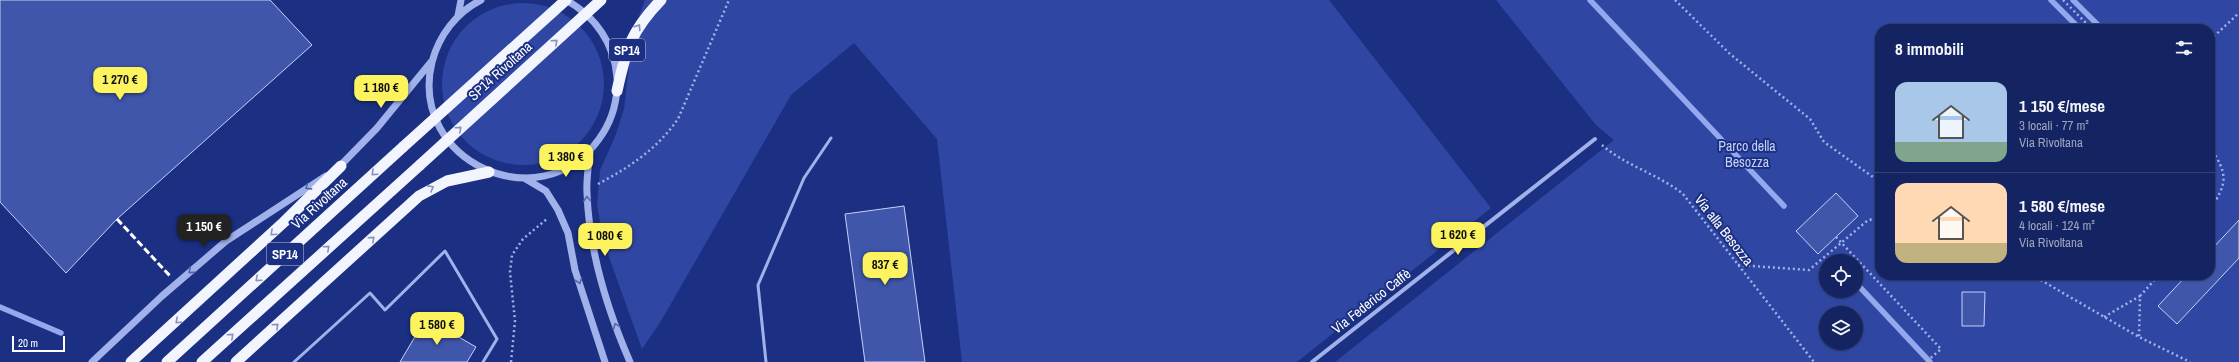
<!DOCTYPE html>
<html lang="it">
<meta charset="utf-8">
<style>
body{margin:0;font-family:"Archivo Narrow",sans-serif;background:#1d2c68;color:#f1f3f6;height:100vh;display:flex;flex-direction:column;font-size:15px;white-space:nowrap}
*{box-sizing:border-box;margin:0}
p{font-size:13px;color:#9da4be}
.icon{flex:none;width:22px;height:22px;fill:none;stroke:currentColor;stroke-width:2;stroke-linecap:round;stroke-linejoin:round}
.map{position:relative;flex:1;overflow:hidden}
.details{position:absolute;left:1875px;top:24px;width:340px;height:256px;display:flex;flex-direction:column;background:#142462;border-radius:16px;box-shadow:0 1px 3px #0004,0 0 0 1px #334177}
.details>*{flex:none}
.controls{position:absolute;left:1819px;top:254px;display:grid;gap:8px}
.controls a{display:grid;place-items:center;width:44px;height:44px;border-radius:50%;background:#142462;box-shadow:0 1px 3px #0004,0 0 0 1px #334177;font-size:20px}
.scale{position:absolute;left:12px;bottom:10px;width:53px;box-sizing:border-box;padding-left:4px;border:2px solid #fff;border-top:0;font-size:11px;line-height:14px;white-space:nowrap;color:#fff;-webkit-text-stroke:3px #1b3083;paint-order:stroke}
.price{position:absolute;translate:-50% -34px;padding:0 9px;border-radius:8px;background:#fcf35e;color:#111;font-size:13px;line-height:26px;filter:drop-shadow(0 1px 2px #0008)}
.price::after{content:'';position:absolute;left:50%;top:24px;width:12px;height:9px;margin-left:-6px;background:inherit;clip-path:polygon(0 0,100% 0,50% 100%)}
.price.on{background:#222;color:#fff}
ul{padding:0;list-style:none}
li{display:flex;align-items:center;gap:12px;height:100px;padding:0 20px}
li+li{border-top:1px solid #334177}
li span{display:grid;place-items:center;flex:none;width:112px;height:80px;border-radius:12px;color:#555}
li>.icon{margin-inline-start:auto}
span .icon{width:48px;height:48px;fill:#fffc;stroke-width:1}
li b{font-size:17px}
h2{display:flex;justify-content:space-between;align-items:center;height:48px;padding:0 20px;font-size:17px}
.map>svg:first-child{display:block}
</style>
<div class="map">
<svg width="2239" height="362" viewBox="0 0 2239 362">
<rect width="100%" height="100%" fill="#1b3083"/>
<path fill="#2f47a2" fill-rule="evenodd" d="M645,0H1329L1491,208L1297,362H962L937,139L854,43L791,95L661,321L642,349L604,243L597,205L600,170L615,137L624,109L633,32Z
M1496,0H2239V362H1335L1614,140L1596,125ZM1880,29H2210V275H1880ZM1826,261H1856V291H1826ZM1826,313H1856V343H1826Z
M442 84a81 81 0 1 1 162 0a81 81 0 1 1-162 0Z"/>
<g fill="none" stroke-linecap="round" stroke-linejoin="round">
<path stroke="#94a8ed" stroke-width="5.5" d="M1590,0L1784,206
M2051,0L2080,29
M2073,0L2102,29
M1856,283L1930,362
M0,307L61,333"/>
</g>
<path fill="#3f56aa" stroke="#c5d0f8" d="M0,0H270L312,45L117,219L66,273L0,202Z
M1836,193L1858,216L1818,254L1796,231Z
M904,206L925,362H865L845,214Z
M2239,220V258L2177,324L2158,306L2187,275H2210V251Z
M1962,292H1985L1984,326H1962Z
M426,318L476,347L467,362H400Z"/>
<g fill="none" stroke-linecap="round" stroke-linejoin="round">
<path stroke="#a1b1ea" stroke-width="2.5" stroke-dasharray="2 3" stroke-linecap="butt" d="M1675,0L1730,54L1810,119L1824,142L1880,182
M2063,0L2092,29
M2210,40L2239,13
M1602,145C1626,166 1658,174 1683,194L1814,362
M2210,147C2228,174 2228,183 2210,209
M598,184C630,167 657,149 678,119L729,0
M1836,237L1941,349L1926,362
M1738,265L1809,270L1867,221L1880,216
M2032,275L2139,337L2190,362
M2140,296L2159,275
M2104,317L2140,296L2139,337
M511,362L515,321L510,272L512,255L523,239L548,218"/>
<path stroke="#a1b1ea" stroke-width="3" d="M294,362L370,293L385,310L445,251L497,339L483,362
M766,362L758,285L804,178L831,138"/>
<path stroke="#a1b1ea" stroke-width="4" d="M1312,362L1595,139"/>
<path stroke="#a1b1ea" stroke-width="7" d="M481,0C457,12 439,35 432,62C408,161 540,222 599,139C610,124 616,107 617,88
M566,0C595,16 615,44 617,78
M458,16L461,0
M590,150C589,164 586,179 587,193C589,251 607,309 630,362
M338,168L377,128L431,62
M524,178L546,191L558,210L568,233L575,270L605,362
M92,362L162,296L226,241L326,176"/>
<path stroke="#f2f4fe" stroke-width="11" d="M617,91C626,49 631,31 661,0
M131,362L284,222L341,166
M167,362L403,147
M202,362L420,165
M236,362L419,196L447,181L489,172"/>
<path stroke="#fff" stroke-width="3" stroke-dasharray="7 3" stroke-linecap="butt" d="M117,219L171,277"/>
<path stroke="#f2f4fe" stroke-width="11" d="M403,147L566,0
M420,165L601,0"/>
</g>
<defs><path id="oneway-chevron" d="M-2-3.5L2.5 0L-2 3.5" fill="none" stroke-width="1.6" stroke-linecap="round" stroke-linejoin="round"/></defs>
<g stroke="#8692c0">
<use href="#oneway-chevron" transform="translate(638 27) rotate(-57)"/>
<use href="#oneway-chevron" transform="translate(555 42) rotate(-42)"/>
<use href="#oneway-chevron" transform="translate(459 129) rotate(-42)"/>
<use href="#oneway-chevron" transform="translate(374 173) rotate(138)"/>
<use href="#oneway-chevron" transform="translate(431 188) rotate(-29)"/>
<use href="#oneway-chevron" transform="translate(273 233) rotate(137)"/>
<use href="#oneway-chevron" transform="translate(372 239) rotate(-42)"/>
<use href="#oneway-chevron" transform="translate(327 248) rotate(-42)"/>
<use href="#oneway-chevron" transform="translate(258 279) rotate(138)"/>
<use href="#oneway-chevron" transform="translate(178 321) rotate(138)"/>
<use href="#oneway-chevron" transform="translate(276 326) rotate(-42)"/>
<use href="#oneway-chevron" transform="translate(231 336) rotate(-42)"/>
</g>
<g stroke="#5164ac">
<use href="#oneway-chevron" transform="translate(308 187) rotate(147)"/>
<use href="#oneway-chevron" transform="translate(587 199) rotate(-95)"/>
<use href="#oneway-chevron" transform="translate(191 271) rotate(139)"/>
<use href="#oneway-chevron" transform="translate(579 281) rotate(72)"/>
<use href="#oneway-chevron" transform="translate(616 326) rotate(-111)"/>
</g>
<g text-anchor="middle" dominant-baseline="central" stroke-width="4" stroke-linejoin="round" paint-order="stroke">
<g fill="#1b3083" stroke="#bbc1da" stroke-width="1">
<rect x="609" y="39" width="36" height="22" rx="3"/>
<rect x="267" y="243" width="36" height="22" rx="3"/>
</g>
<g font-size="13" font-weight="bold" fill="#fff">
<text x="627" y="50">SP14</text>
<text x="285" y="254">SP14</text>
</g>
<g font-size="14" fill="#fff" stroke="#1b3083">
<text transform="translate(500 71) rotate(-42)">SP14 Rivoltana</text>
<text transform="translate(319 203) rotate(-42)">Via Rivoltana</text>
<text transform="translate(1724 230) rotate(52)">Via alla Besozza</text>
<text transform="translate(1371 301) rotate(-38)">Via Federico Caffè</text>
</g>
<g font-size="14" fill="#c5d0f8" stroke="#1b3083">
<text x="1747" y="146">Parco della<tspan x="1747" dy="16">Besozza</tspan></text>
</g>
</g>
</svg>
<div class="controls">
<a><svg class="icon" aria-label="locate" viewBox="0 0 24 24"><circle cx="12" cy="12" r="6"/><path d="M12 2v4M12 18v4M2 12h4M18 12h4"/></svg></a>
<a><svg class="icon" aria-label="layers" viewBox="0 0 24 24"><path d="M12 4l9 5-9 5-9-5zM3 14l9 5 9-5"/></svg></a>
</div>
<div class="scale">20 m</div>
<b class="price" style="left:120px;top:101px">1 270 €</b>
<b class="price" style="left:381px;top:109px">1 180 €</b>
<b class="price" style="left:566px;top:178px">1 380 €</b>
<b class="price on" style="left:204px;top:248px">1 150 €</b>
<b class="price" style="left:1458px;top:256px">1 620 €</b>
<b class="price" style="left:605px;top:257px">1 080 €</b>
<b class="price" style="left:885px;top:286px">837 €</b>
<b class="price" style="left:437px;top:346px">1 580 €</b>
<section class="details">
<h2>8 immobili<svg class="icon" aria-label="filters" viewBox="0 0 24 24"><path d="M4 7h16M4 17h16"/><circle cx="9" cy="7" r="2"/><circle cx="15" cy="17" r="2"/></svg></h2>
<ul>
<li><span style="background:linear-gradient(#a9c7e8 75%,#7fa58c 0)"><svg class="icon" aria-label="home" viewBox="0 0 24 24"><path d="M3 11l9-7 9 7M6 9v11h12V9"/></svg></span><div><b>1 150 €/mese</b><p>3 locali · 77 m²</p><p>Via Rivoltana</p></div></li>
<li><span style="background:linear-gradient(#ffd9b3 75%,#c2b280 0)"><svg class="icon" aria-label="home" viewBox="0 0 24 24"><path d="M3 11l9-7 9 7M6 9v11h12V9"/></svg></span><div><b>1 580 €/mese</b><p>4 locali · 124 m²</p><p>Via Rivoltana</p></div></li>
</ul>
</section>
</div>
